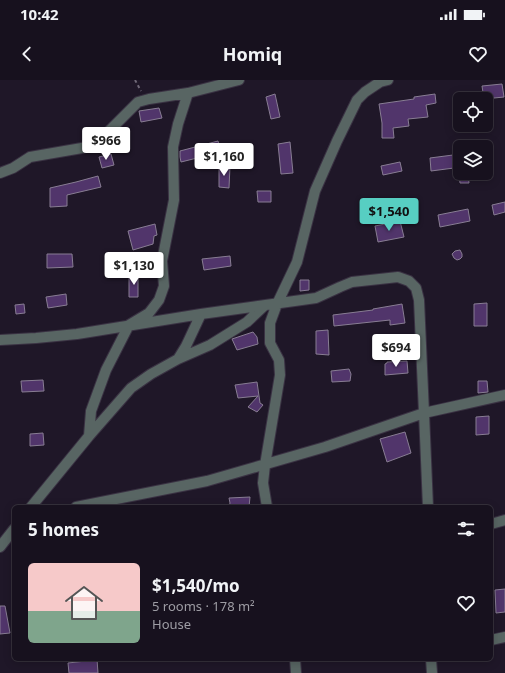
<!DOCTYPE html>
<meta charset="utf-8">
<style>
body{margin:0;font-family:"Noto Sans",sans-serif;background:#241f2b;color:#f1f3f6;height:100vh;display:flex;flex-direction:column;font-size:15px;white-space:nowrap}
*{box-sizing:border-box;margin:0}
p{font-size:13px;color:#9e9da4}
.icon{flex:none;width:22px;height:22px;fill:none;stroke:currentColor;stroke-width:2;stroke-linecap:round;stroke-linejoin:round}
.map{position:relative;flex:1;overflow:hidden}
.panel{position:absolute;left:12px;top:425px;width:481px;height:156px;display:flex;flex-direction:column;background:#17111e;border-radius:6px;box-shadow:0 2px 10px #0003,0 0 0 1px #36313c}
.panel>*{flex:none}
.controls{position:absolute;left:453px;top:12px;display:grid;gap:8px}
.controls a{display:grid;place-items:center;width:40px;height:40px;border-radius:6px;background:#17111e;box-shadow:0 2px 10px #0003,0 0 0 1px #36313c;font-size:20px}
.price{position:absolute;translate:-50% -34px;padding:0 9px;border-radius:4px;background:#fff;color:#222;font-size:13px;line-height:26px;filter:drop-shadow(0 1px 2px #0008)}
.price::after{content:'';position:absolute;left:50%;top:24px;width:12px;height:9px;margin-left:-6px;background:inherit;clip-path:polygon(0 0,100% 0,50% 100%)}
.price.current{background:#57cec2;color:#111}
ul{padding:0;list-style:none}
li{display:flex;align-items:center;gap:12px;height:100px;padding:0 16px}
li span{display:grid;place-items:center;flex:none;width:112px;height:80px;border-radius:6px;color:#555}
li>.icon{margin-inline-start:auto}
span .icon{width:48px;height:48px;fill:#fffc;stroke-width:1}
li b{font-size:17px}
h2{display:flex;justify-content:space-between;align-items:center;height:48px;padding:0 16px;font-size:17px}
.status{display:flex;justify-content:space-between;align-items:center;height:28px;padding:0 20px;background:#17111e;direction:ltr}
.status svg{height:11px;fill:currentColor}
header{display:flex;justify-content:space-between;align-items:center;height:52px;padding:0 16px;background:#17111e;font-size:18px;font-weight:700}
.map>svg:first-child{display:block}
</style>
<div class="status"><b>10:42</b><svg viewBox="0 0 49 12"><path d="M0 12V9h3v3zM5 12V6h3v6zM10 12V3h3v9zM15 12V0h3v12zM26 1h20v11H26zM47 4h2v5h-2z"/></svg></div>
<header><svg class="icon" aria-label="back" viewBox="0 0 24 24"><path d="M15 5l-7 7 7 7"/></svg>Homiq<svg class="icon" aria-label="heart" viewBox="0 0 24 24"><path d="M12 20l-8-8c-3-5 5-10 8-4 3-6 11-1 8 4z"/></svg></header>
<div class="map">
<svg width="505" height="593" viewBox="0 0 505 593">
<rect width="100%" height="100%" fill="#1f1728"/>
<path fill="#51356b" stroke="#887d93" d="M502,4L504,17L484,19L482,6Z
M275,14L280,37L271,39L266,17Z
M435,14L436,23L426,25L428,37L408,39L409,46L393,48L394,58H382V43L379,24L414,19V17Z
M159,28L162,38L141,42L139,31Z
M218,61L221,72L181,82L180,77V71Z
M290,62L293,93L281,94L278,64Z
M111,74L114,85L102,88L99,77Z
M453,75L454,88L431,91L430,78Z
M400,82L402,91L383,95L381,86Z
M219,86H230L229,108L219,107Z
M459,93H468L469,103H460Z
M98,96L101,107L67,115V126L50,127V108L76,102Z
M257,111H271V122H258Z
M505,122V132L494,135L492,125Z
M468,129L470,141L440,147L438,135Z
M400,141L404,157L378,162L375,146Z
M155,144L157,155L154,156L153,164L133,170L128,151Z
M460,170L462,174V177L460,179L457,180L454,178L452,174L455,171Z
M47,174H72L73,187L47,188Z
M230,176L231,186L204,190L202,179Z
M129,195H138V217H129Z
M300,200H309V210L300,211Z
M66,214L67,225L48,228L46,217Z
M487,223V246H474V224Z
M24,224L25,233L16,234L15,225Z
M402,224L405,243L390,245V240L334,246L333,235L373,230V229Z
M328,250L329,275L316,274V251Z
M253,252L257,257L258,264L237,270L232,259Z
M407,281L408,293L385,295V284L387,283V282Z
M349,289L351,294L350,301L332,302L331,291Z
M43,300L44,311L22,312L21,301Z
M478,301H487L488,312L478,313Z
M257,302L260,323L263,325L257,332L248,327L258,316L238,318L235,305Z
M489,336V354L476,355V337Z
M405,352L411,373L387,382L380,359Z
M43,353L44,365L30,366V354Z
M250,417L249,427H229L230,423L229,418Z
M505,509V532L496,533L495,510Z
M0,526H5L10,553L0,554Z
M86,579H97L98,593H69L68,583L86,581Z"/>
<g fill="none" stroke-linecap="round" stroke-linejoin="round">
<defs>
<path id="minor" d="M0,93L13,88L30,77L82,68L97,63L138,22L149,19L188,13L239,0
M0,260L36,258L77,254L201,234L316,218L340,207L352,202L398,197L409,201L416,208L419,220L424,333L428,427
M178,279L186,266L201,234
M89,356L91,331L106,290L129,245L149,233L159,220L164,206L162,181L174,120L173,67L178,44L188,13
M31,427L89,356L131,308L151,294L178,279L210,265L247,242L265,225
M76,427L207,401L325,367L424,333L505,315
M267,427L263,403L265,385L280,295L279,280L270,263V243L277,224L297,182L315,111L337,61L357,20L365,12L380,2L388,0
M491,444L505,440
M0,467L14,449
M491,560L505,557
M295,579L296,593
M431,579L432,593"/>
</defs>
<use href="#minor" stroke="#3a3243" stroke-width="12"/>
<path stroke="#6f6877" stroke-width="2" stroke-dasharray="3 3" stroke-linecap="butt" d="M135,0L141,11"/>
<use href="#minor" stroke="#586563" stroke-width="10"/>
</g>
</svg>
<div class="controls">
<a><svg class="icon" aria-label="locate" viewBox="0 0 24 24"><circle cx="12" cy="12" r="6"/><path d="M12 2v4M12 18v4M2 12h4M18 12h4"/></svg></a>
<a><svg class="icon" aria-label="layers" viewBox="0 0 24 24"><path d="M12 4l9 5-9 5-9-5zM3 14l9 5 9-5"/></svg></a>
</div>
<b class="price" style="left:106px;top:81px">$966</b>
<b class="price" style="left:224px;top:97px">$1,160</b>
<b class="price current" style="left:389px;top:152px">$1,540</b>
<b class="price" style="left:134px;top:206px">$1,130</b>
<b class="price" style="left:396px;top:288px">$694</b>
<section class="panel">
<h2>5 homes<svg class="icon" aria-label="filters" viewBox="0 0 24 24"><path d="M4 7h16M4 17h16"/><circle cx="9" cy="7" r="2"/><circle cx="15" cy="17" r="2"/></svg></h2>
<ul>
<li><span style="background:linear-gradient(#f6c9c9 60%,#7fa58c 0)"><svg class="icon" aria-label="home" viewBox="0 0 24 24"><path d="M3 11l9-7 9 7M6 9v11h12V9"/></svg></span><div><b>$1,540/mo</b><p>5 rooms · 178 m²</p><p>House</p></div><svg class="icon" aria-label="heart" viewBox="0 0 24 24"><path d="M12 20l-8-8c-3-5 5-10 8-4 3-6 11-1 8 4z"/></svg></li>
</ul>
</section>
</div>
